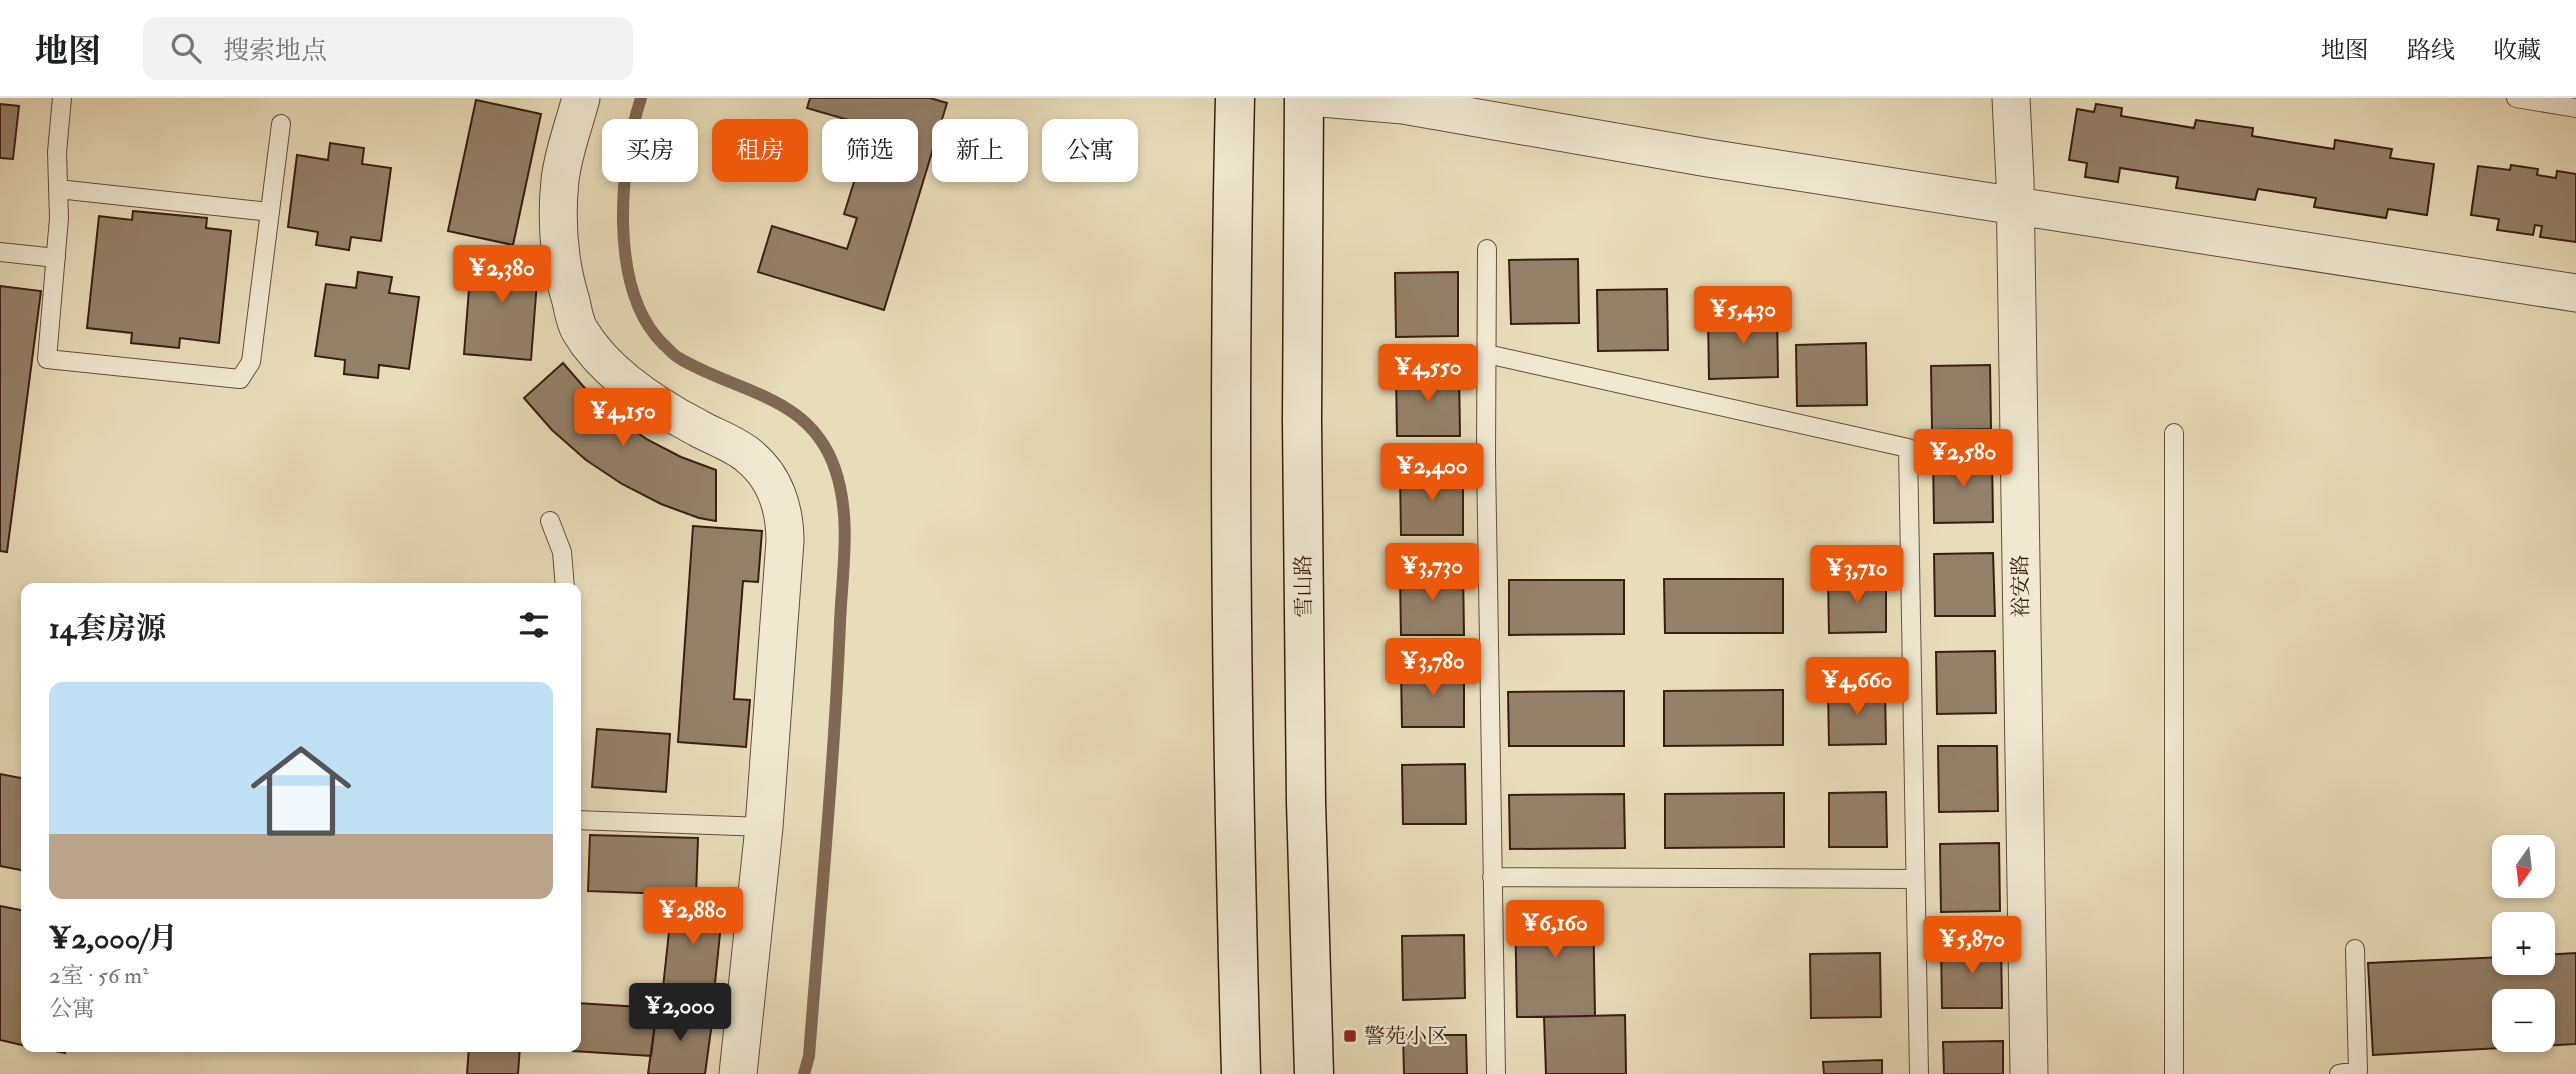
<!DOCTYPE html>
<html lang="zh">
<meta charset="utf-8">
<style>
body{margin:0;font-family:"IM FELL Double Pica","Noto Serif SC",serif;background:#f2f2f2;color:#202124;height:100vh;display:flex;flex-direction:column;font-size:26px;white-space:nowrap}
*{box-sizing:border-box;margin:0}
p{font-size:23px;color:#757577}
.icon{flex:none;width:38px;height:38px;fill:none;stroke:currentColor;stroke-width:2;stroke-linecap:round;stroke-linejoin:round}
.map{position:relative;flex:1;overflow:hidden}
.sheet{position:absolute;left:21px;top:485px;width:560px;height:469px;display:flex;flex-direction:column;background:#fff;border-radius:14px;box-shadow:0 4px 10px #0003}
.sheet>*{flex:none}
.hud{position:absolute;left:602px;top:21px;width:665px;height:63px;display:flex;gap:14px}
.needle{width:46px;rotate:194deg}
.tools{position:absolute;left:2492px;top:737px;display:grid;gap:14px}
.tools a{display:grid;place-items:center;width:63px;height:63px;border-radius:14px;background:#fff;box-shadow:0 4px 10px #0003;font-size:35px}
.price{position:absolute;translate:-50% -60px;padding:0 16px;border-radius:7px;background:#ea580c;color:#fff;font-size:23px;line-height:46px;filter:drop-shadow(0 2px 4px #0008)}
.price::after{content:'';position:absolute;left:50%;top:42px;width:21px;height:16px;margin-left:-10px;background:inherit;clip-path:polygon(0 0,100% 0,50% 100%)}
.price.current{background:#222;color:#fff}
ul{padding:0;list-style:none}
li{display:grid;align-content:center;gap:14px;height:371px;padding:0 28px}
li+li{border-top:2px solid #e0e0e0}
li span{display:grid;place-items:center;height:217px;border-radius:14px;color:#555}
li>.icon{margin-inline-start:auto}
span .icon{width:126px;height:126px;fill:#fffc;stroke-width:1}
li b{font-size:30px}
h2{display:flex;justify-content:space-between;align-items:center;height:84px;padding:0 28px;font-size:30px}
.tag{padding:0 24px;border-radius:14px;background:#fff;box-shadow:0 4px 10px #0003;font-size:24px;line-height:63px}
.tag.current{background:#ea580c;color:#fff}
header{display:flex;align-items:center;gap:42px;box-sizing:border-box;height:98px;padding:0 35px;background:#fff;border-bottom:2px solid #e0e0e0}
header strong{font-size:33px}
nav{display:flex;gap:38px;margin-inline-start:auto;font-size:24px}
.search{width:490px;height:63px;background:#f2f2f2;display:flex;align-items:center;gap:18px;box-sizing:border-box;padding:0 24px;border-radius:14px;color:#757577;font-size:26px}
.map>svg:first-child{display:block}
</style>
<header>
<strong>地图</strong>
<div class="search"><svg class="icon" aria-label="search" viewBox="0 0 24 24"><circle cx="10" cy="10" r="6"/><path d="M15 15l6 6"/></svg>搜索地点</div>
<nav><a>地图</a><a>路线</a><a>收藏</a></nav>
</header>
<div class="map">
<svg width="2576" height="976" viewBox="0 0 2576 976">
<rect width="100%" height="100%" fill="#e8ddb9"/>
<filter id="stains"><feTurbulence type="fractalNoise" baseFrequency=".00286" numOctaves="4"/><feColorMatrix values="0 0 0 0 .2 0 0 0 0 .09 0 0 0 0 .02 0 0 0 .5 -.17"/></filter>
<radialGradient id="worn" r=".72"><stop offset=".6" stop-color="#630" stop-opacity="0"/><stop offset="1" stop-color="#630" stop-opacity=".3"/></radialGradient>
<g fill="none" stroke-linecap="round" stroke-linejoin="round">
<path stroke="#7f6954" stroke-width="12" d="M641,0C619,68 608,191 663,246C668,250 673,257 679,260C737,295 810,297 835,371C852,420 842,474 840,525C834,669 820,814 809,958L804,976"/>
</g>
<path fill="#948169" stroke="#3a1d12" stroke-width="2" fill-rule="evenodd" d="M810,0H930L947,5L884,212L758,174L772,128L847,151L857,120L844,116L859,68L871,72L883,32L807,10Z
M476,2L541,16L513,147L448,133Z
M0,6L19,8L13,61L0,60Z
M2096,6L2122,10L2121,18L2194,30L2196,22L2253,30L2252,38L2334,51L2335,42L2392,51L2390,60L2434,66L2427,117L2388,111L2386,120L2314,109L2316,100L2258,91L2255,102L2176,90L2178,79L2120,70L2118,84L2085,79L2087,65L2069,62L2077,11L2094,14Z
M330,45L364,50L362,66L391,70L381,143L351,139L349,152L316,147L318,134L288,129L297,57L328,62Z
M2511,67L2538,71L2537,77L2556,80L2557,73L2576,76V144L2540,139L2542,128L2535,127L2533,137L2497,132L2499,121L2471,117L2478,68L2510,72Z
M133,113L207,120L206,130L231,133L219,245L180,240L179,250L131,245L132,235L87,230L99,118L132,122Z
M472,152L539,157L531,262L464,256Z
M1578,161L1579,225L1511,226L1509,162Z
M358,174L392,179L389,195L419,199L409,271L379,267L378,280L344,276L345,262L315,258L326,186L356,190Z
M1458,174V238L1396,239L1395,175Z
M0,188L41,193L7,454L0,453Z
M1667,191L1668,252L1598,253L1597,192Z
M1777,215L1778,279L1709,281L1708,216Z
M1866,245L1867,307L1797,308L1796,247Z
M563,265L589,295L618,321L648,342L681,359L716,372V423L699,420L661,406L622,386L586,362L552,332L524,300Z
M1990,267L1991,331L1932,332L1931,268Z
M1396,274H1459L1460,338H1397Z
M1992,357L1993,424L1934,425L1933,358Z
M1400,373H1463V437H1401Z
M693,428L762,433L758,484L743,483L734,601L750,602L746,649L678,644Z
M1993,455L1995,518H1935L1934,456Z
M1400,473H1463L1464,537H1401Z
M1828,480H1886V534L1829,535Z
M1664,481H1783V535H1665Z
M1509,482H1624V536L1509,537Z
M1995,553L1996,615L1937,616L1936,554Z
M1464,571V629H1402L1401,572Z
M1783,592V647L1664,648V593Z
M1828,592H1885L1886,646L1829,647Z
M1624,593V648H1509L1508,594Z
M597,631L670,636L666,694L592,689Z
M1938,648H1997L1998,713L1939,714Z
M1465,666L1466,726H1403L1402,667Z
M0,676L26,681V773L0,768Z
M1886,694L1887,749H1829V695Z
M1784,695V749L1665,750V696Z
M1624,696L1625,750L1510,751L1509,697Z
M590,737L698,740L696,797L588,793Z
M1999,745L2000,813L1941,814L1940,746Z
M696,793L724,796L713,905L662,899L673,796L696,797Z
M1593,805L1595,918L1517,919L1515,806Z
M0,808L26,813V948L0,942Z
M1464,837L1465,900L1403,902L1402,838Z
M2001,845L2002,910H1942L1941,846Z
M1880,855L1881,919L1811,920L1810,856Z
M2576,855V946L2373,957L2368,865L2504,859V864H2543V857ZM2504,903H2543V942H2504Z
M576,905L657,910L651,958L573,953L574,948H576Z
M657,910L713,917L705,976H648Z
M1625,917L1626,976H1546L1544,919Z
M1403,937H1466L1467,976H1404Z
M2003,943V976H1944L1943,944Z
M31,948H66L65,955Z
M469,948H520L518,976H467Z
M1882,962V976H1824L1823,964Z"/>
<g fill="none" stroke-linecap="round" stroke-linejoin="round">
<defs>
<path id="lane" d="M62,0L57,54L59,120L47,261L240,281L251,264L281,26
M2516,0L2576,10
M58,91L270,114
M1487,151L1486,361L1496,976
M0,154L56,160
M1487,256L1908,350L1919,976
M2174,335V976
M550,423L562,454L565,490
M576,722L764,729
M1492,779L1915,781
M2339,976L2358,973L2355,851"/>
<path id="street" d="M581,0C574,27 563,55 560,82C556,122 559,165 571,203C573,213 575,225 580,233C605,275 656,308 698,330C714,339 735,346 749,358C775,379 785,411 785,443L764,729L738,976
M1321,0L1403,7L1708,60L2576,195
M2011,0L2015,83L2029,976"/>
<path id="secondary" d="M1235,0C1227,325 1232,651 1241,976
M1304,0L1302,323L1306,704L1314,976"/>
</defs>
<use href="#lane" stroke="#664d3c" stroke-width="20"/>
<use href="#street" stroke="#664d3c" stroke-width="39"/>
<use href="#secondary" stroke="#3a1d12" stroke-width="41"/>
<use href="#lane" stroke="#f0e9d2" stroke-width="18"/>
<use href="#street" stroke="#f0e9d2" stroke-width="37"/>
<use href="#secondary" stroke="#f0e9d2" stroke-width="38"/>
</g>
<rect fill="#8f2418" stroke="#f0e9d2" stroke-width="2.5" x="1343" y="931" width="14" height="14" rx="3.5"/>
<g text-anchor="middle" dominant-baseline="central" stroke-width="5" stroke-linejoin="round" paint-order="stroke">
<g font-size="21" fill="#3a1d12" stroke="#f0e9d2">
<text transform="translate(1304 488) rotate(-91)">雪山路</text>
<text transform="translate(2021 488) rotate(-91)">裕安路</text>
</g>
<g font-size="21" fill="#3a1d12" stroke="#f0e9d2" text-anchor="start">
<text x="1364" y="938">警苑小区</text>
</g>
</g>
<rect width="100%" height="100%" filter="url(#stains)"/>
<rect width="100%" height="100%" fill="url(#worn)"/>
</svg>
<div class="tools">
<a><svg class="needle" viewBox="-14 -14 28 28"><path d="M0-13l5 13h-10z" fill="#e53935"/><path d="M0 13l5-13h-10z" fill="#757577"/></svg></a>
<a>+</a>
<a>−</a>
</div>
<b class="price" style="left:502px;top:207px">¥2,380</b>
<b class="price" style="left:1743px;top:248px">¥5,430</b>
<b class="price" style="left:1428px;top:306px">¥4,550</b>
<b class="price" style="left:623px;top:350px">¥4,150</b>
<b class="price" style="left:1963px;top:391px">¥2,580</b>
<b class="price" style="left:1432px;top:405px">¥2,400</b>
<b class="price" style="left:1432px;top:505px">¥3,730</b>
<b class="price" style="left:1857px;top:507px">¥3,710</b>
<b class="price" style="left:1433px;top:600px">¥3,780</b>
<b class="price" style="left:1857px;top:619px">¥4,660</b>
<b class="price" style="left:693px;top:849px">¥2,880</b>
<b class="price" style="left:1555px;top:862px">¥6,160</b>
<b class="price" style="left:1972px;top:878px">¥5,870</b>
<b class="price current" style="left:680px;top:945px">¥2,000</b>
<div class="hud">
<a class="tag">买房</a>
<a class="tag current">租房</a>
<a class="tag">筛选</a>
<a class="tag">新上</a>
<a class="tag">公寓</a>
</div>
<section class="sheet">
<h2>14套房源<svg class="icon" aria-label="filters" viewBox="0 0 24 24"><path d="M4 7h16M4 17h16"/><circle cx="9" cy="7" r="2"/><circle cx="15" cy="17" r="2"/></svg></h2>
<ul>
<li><span style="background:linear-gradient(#bfe0f5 70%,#b9a48a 0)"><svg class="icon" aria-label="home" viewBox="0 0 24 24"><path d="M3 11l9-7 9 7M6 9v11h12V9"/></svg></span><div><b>¥2,000/月</b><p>2室 · 56 m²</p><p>公寓</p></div></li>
</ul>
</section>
</div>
